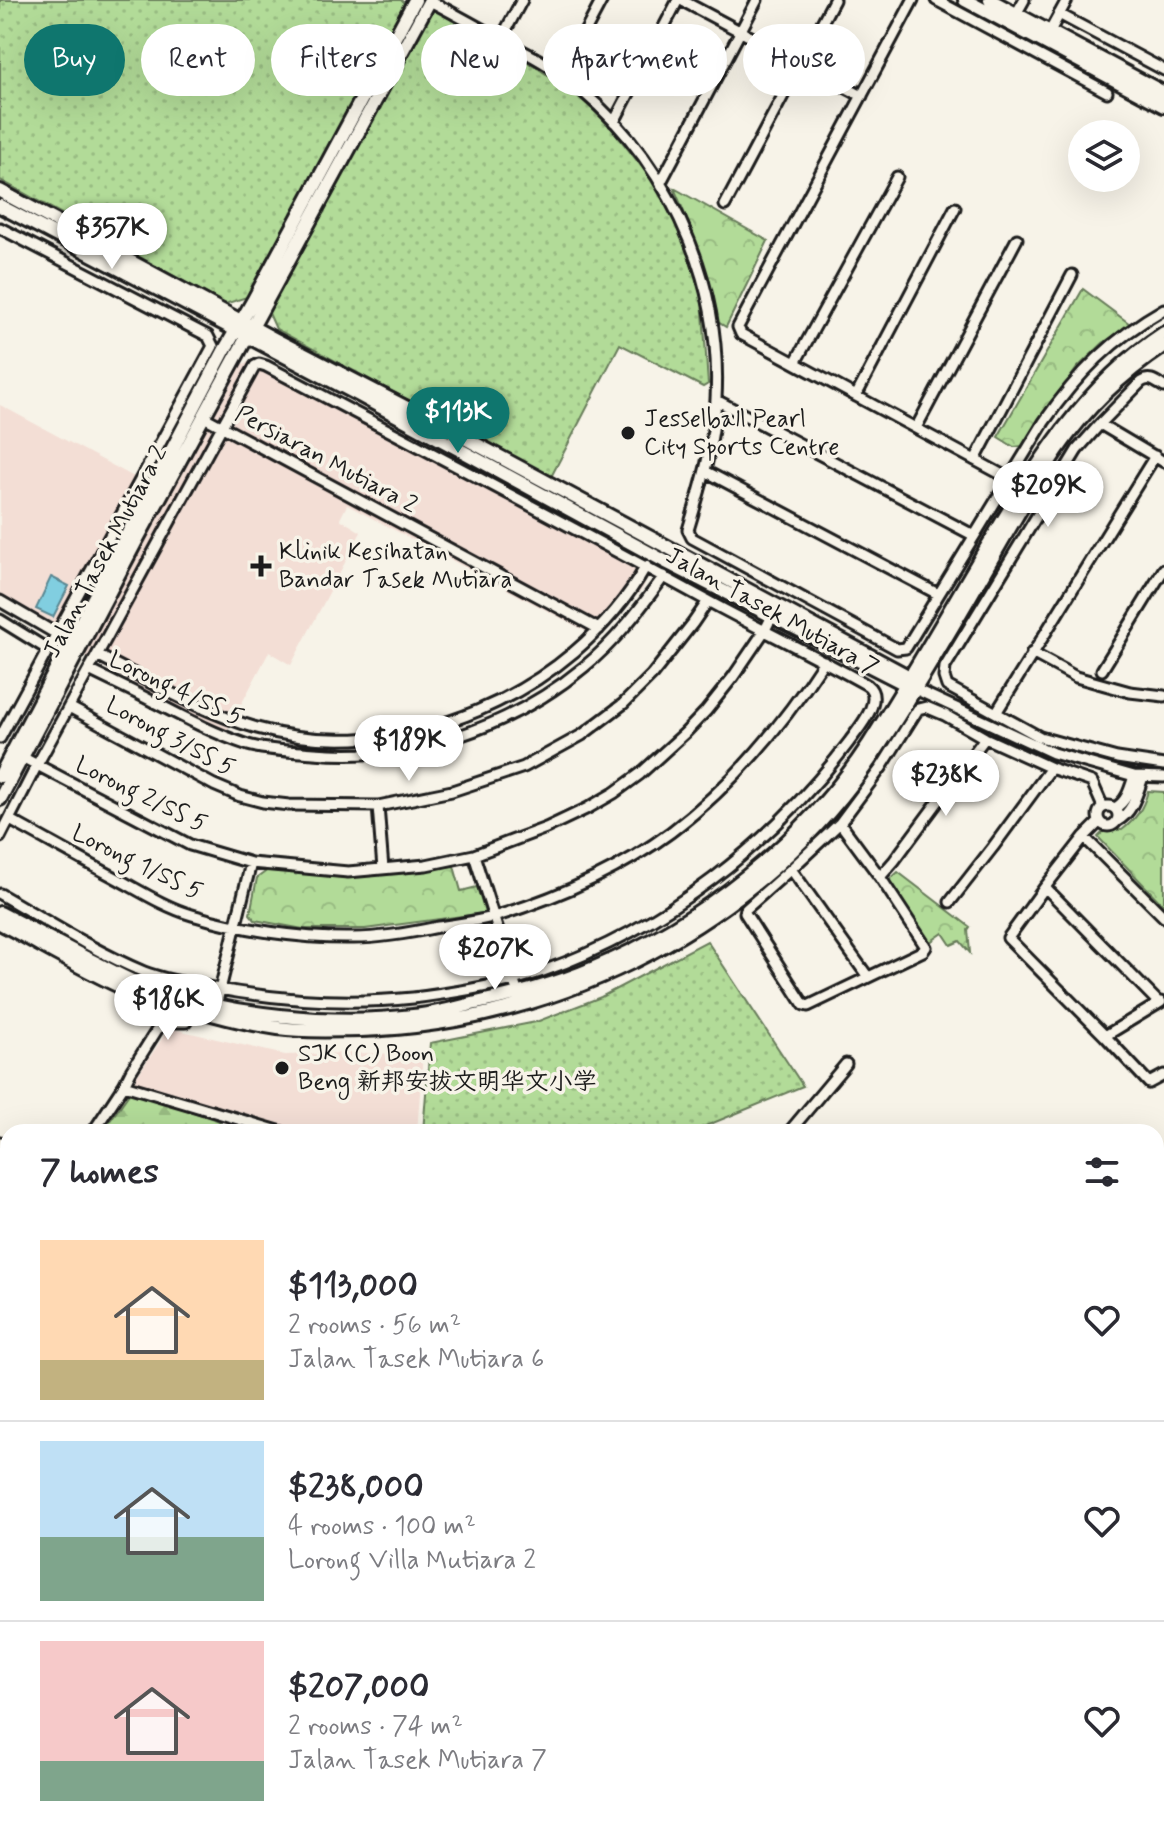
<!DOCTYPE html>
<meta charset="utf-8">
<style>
body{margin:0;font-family:Mynerve,"LXGW WenKai TC",sans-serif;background:#f2f2f3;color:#2b2b33;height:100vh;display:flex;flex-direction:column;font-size:30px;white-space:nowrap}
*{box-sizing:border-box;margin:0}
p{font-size:26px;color:#7c7c81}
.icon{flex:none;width:44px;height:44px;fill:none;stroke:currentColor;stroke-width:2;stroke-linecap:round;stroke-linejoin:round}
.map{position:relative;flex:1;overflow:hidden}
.drawer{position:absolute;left:0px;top:1124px;width:1164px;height:712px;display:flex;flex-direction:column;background:#fff;border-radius:24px 24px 0 0;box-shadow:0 8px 32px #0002}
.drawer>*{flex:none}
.hud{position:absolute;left:24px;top:24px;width:1116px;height:72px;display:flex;gap:16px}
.tools{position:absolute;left:1068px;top:120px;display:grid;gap:16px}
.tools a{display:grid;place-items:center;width:72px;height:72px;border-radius:50%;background:#fff;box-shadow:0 8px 32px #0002;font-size:40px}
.price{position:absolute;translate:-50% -68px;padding:0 18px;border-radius:28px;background:#fff;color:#222;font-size:26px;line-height:52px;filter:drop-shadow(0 2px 4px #0008)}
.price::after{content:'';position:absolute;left:50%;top:48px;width:24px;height:18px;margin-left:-12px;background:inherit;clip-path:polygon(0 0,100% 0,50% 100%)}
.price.selected{background:#0f766e;color:#fff}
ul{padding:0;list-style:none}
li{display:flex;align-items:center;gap:24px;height:200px;padding:0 40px}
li+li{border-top:2px solid #e1e1e2}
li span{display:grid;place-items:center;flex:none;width:224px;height:160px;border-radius:0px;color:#555}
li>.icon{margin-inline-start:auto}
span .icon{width:96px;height:96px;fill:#fffc;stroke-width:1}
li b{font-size:34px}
h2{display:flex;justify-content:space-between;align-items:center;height:96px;padding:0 40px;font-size:34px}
.chip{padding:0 28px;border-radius:36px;background:#fff;box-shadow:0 8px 32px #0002;font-size:28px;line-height:72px}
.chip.selected{background:#0f766e;color:#fff}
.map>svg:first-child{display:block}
</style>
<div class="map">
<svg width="1164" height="1836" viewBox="0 0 1164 1836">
<defs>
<pattern id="grass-dots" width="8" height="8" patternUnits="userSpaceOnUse" patternTransform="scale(2)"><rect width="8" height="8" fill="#b2db98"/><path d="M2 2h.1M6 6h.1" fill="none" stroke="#98bb82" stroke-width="1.8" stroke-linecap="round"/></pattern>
<pattern id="forest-firs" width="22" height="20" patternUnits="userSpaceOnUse" patternTransform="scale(2)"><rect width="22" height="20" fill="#b2db98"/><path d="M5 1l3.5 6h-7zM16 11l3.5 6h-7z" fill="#98bb82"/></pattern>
<pattern id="park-crowns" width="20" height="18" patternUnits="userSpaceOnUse" patternTransform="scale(2)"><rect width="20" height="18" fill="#b2db98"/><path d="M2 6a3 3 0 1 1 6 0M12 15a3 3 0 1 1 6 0" fill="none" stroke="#98bb82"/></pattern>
</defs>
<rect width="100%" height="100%" fill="#f7f3e8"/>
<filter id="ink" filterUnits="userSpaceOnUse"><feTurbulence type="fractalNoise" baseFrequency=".0125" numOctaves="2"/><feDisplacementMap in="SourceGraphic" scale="16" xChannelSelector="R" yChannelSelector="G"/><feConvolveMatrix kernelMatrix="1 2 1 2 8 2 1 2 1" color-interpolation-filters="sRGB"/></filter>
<g filter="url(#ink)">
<path fill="#f3ded5" d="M263,358L653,562L643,588L597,637L347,505L340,519L361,532L291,665L269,652L227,731L194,716L83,656L242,364Z
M0,405L134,477L58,622L49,625L0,597Z
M169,1028L285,1055L345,1053L423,1054L417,1132H290L134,1081Z"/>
<path fill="url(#grass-dots)" stroke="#677c5a" stroke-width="2" d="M0,0H401L406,5L247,297L225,304L0,180Z
M431,8L533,65L578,96L609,125L655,184L682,235L702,298L708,384L703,387L620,344L551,477L276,329L268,311Z
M707,941L803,1086L691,1132H423L430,1043L536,1022L601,997Z"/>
<path fill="url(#forest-firs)" stroke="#677c5a" stroke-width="2" d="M131,1091L220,1121L213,1132H102Z"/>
<path fill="url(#park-crowns)" stroke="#677c5a" stroke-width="2" d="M674,188L768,241L726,327L718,322C707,273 694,234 674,188Z
M1083,289L1130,324L1103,343L1077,368L1023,446L1014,447L998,437Z
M1148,791L1164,792V906L1098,837L1106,829L1122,830C1136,819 1143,809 1148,791Z
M454,866L461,891L477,887L485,913L365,929H303L255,920L250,914L257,878L268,870L346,878Z
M898,872L970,927L968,930L970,953L960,941L951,945L943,933L930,942L888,881Z"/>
<path fill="#81cee0" stroke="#598792" stroke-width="2" d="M51,577L69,586L53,617L36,609Z"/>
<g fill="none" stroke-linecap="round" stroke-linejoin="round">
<defs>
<path id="street" d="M681,0L862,96
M913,0L738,327L741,334L1023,486
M936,0L1107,92
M430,1C455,14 480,28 505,42C525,52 545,62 563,76C663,150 723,275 716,399C714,445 701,487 688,530L692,538L897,649L906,648L1044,422C1077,374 1113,338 1164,309
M1059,14L1164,70
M1015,16L1024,0
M1050,31L1067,0
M501,39L522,0
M562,75L602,0
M614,122L678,0
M661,182L757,0
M725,205L834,0
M0,228L208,336L213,346L0,738
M795,363L897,177
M1164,387C1156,382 1150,376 1141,382L1100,424L1077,450L945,667L944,677L947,686L1040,737L1117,758L1164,765
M856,396L955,208
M716,400L973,535
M204,417L599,629
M1100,424L1164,462
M916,428L1017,239
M975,460L1072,275
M705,471L938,594
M0,601L55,633
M0,620L47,649
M1032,653L1076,677L1130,692L1164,696
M97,655C149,681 201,712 257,728C400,769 573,695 646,566
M89,670C111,681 133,691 154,702C185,718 215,734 248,745C268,751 292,751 314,753C410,762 509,729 584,667C615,642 640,609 664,576
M1102,670L1164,569
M915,689L1053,753L1134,776L1164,777
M69,707L214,785L240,796L263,802L289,805L378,806L452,791L524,767L582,735L623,704L652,675L693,623L708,601
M996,713L1155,456
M22,757L190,845L251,863L348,872L426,865L474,855L546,828L588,808L614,793L640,774L685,733L706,711L733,677L765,630L772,616
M1098 816a10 10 0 1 1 20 0a10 10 0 1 1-20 0Z
M378,806L383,869
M1115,808C1127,801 1130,789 1134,776
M10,820C45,839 80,859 116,878C140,891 165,907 192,915C242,930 302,939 354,938C382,938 410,933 438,927C457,924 478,921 497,916C558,897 620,870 671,832C733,785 782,726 824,661
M1117,821C1133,812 1137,794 1143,777
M1099,822L1084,837L1045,887L1008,938L1105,1036L1149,1083L1164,1075
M840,823L880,877L926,947L923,951L808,1006L804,1005L745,913L746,909L791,869L840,823L881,768L918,709L926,707L945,715L985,738L1051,768L1092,782L1103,807
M0,837L37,765L255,366L259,364L266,366C413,443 560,520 706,600C759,629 814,655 867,685C885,699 859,728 849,742C772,844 665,928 543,971C505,984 454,993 413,998C345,1005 276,1000 208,987C187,983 164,980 144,972C94,951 47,921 0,894
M1084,837L1164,917
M474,855L518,994
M791,869L868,977
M880,877L894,861L985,738
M1045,887L1159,1003
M950,902L993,847L1051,768
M216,1006L251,863
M1105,1036L1161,1002
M124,1085L131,1071L160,1025L167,1022H186L189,1009
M93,1132L124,1085L282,1132
M789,1132L846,1064
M0,1142L8,1148
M1156,1229L1164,1225
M0,1257L8,1247
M803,1828L812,1836"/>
<path id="secondary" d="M965,0L1164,106
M990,0L1164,93
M0,191L274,339L461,436L917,681
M0,206L359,395L668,563L913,688
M0,776L224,351L253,301L415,0
M0,799L136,541L430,0
M0,913C29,928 58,943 86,958C109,969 130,982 154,990C233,1015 331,1026 413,1016C433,1014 453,1009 472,1004C514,995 555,985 594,968C699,925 807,839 869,744C908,683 944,620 981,557C1031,474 1080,388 1164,333
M0,923C42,945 83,970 126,989C153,1001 184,1008 212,1014C234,1020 256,1025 278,1028C305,1032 334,1030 361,1030C562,1024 763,921 875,752C914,693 949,633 984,572C1008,531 1031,489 1057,450C1085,409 1123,373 1164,346"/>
</defs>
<use href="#street" stroke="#1c1c1c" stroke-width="15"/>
<use href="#secondary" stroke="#1c1c1c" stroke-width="18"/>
<use href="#street" stroke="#f7f3e8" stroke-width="9"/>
<use href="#secondary" stroke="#f7f3e8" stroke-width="12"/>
</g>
</g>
<g fill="#1c1c1c" stroke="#f7f3e8" stroke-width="3">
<circle cx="628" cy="433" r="8"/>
<path d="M257 554h8v8h8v8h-8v8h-8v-8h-8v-8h8z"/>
<circle cx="282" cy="1068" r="8"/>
</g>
<g text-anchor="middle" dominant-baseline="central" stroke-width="7" stroke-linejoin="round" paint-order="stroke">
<g font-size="24" fill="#1c1c1c" stroke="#f7f3e8" text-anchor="start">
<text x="644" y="419">Jesselball Pearl<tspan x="644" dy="28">City Sports Centre</tspan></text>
<text x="279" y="552">Klinik Kesihatan<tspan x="279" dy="28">Bandar Tasek Mutiara</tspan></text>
<text x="298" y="1054">SJK (C) Boon<tspan x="298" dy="28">Beng 新邦安拔文明华文小学</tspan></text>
</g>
<g font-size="24" fill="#1c1c1c" stroke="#f7f3e8">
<text transform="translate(326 460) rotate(28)">Persiaran Mutiara 2</text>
<text transform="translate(106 552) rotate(-62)">Jalan Tasek Mutiara 2</text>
<text transform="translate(772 612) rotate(29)">Jalan Tasek Mutiara 7</text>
<text transform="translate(176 689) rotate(25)">Lorong 4/SS 5</text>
<text transform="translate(170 737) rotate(28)">Lorong 3/SS 5</text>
<text transform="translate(141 795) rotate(26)">Lorong 2/SS 5</text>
<text transform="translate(137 863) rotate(26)">Lorong 1/SS 5</text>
</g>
</g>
</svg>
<div class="tools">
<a><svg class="icon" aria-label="layers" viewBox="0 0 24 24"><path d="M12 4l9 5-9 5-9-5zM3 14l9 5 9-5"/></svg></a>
</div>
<b class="price" style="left:112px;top:271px">$357K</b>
<b class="price selected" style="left:458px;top:455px">$113K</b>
<b class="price" style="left:1048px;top:529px">$209K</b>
<b class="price" style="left:409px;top:783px">$189K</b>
<b class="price" style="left:946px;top:818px">$238K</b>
<b class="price" style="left:495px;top:992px">$207K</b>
<b class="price" style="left:168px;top:1042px">$186K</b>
<div class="hud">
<a class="chip selected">Buy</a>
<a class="chip">Rent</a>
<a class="chip">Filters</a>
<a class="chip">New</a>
<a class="chip">Apartment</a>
<a class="chip">House</a>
</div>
<section class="drawer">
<h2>7 homes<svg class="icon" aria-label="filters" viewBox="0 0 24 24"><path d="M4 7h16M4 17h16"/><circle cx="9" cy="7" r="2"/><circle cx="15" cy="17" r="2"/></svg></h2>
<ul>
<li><span style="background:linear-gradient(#ffd9b3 75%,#c2b280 0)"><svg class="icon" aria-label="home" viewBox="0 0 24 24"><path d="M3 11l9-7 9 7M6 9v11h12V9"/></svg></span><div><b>$113,000</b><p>2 rooms · 56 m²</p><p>Jalan Tasek Mutiara 6</p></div><svg class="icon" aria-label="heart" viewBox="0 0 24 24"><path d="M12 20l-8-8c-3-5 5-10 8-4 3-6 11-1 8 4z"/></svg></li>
<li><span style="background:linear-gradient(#bfe0f5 60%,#7fa58c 0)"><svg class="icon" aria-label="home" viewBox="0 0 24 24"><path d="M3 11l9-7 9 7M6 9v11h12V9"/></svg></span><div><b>$238,000</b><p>4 rooms · 100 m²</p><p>Lorong Villa Mutiara 2</p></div><svg class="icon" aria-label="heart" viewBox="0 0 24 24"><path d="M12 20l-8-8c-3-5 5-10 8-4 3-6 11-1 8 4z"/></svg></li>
<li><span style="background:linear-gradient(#f6c9c9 75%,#7fa58c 0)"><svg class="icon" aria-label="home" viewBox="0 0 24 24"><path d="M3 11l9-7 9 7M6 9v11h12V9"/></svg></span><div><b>$207,000</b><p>2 rooms · 74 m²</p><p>Jalan Tasek Mutiara 7</p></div><svg class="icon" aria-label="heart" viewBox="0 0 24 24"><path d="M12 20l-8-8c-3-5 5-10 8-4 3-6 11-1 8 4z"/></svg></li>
</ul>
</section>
</div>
